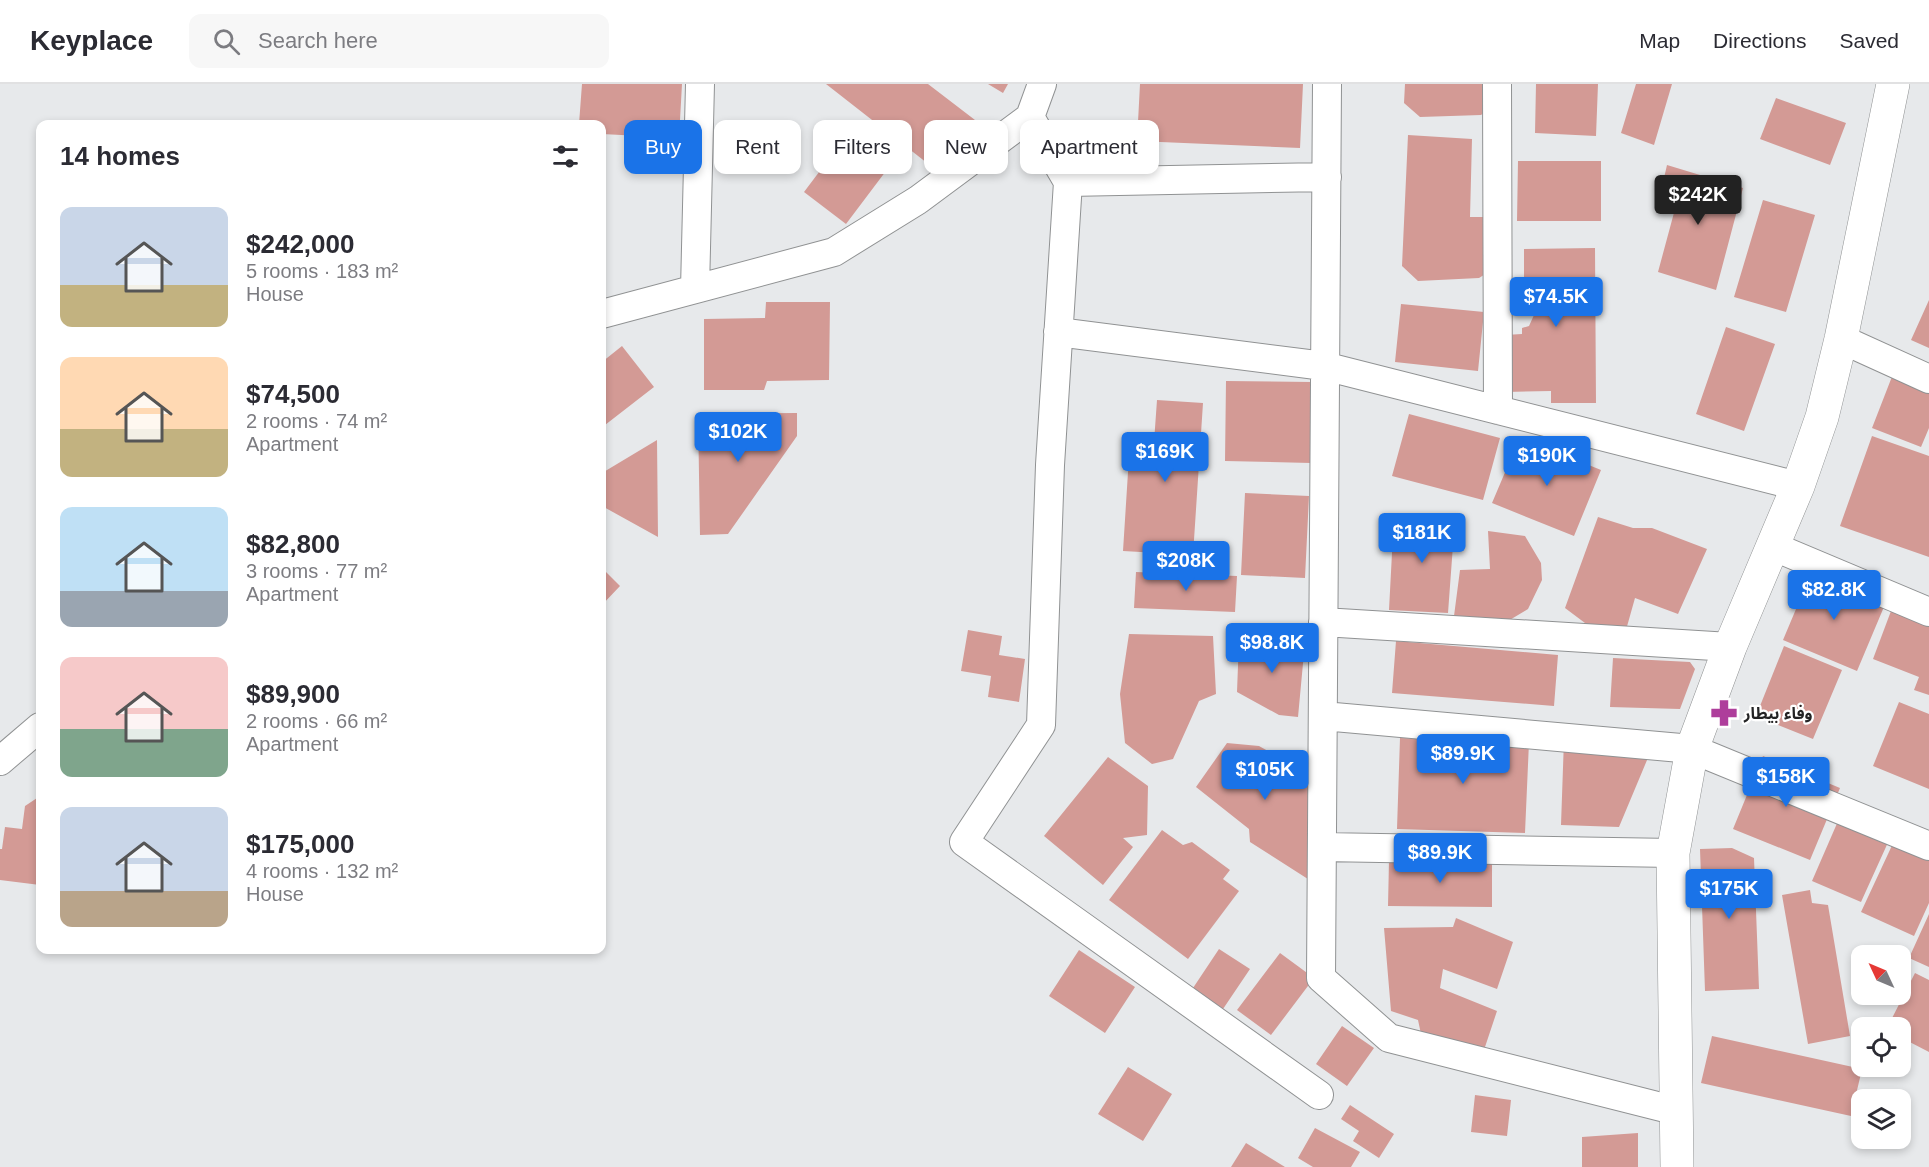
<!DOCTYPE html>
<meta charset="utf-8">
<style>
body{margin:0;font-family:Helvetica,"Noto Sans Arabic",sans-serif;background:#f7f7f7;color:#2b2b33;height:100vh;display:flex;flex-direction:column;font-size:22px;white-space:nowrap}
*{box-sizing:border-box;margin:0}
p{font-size:20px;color:#7c7c81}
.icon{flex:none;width:33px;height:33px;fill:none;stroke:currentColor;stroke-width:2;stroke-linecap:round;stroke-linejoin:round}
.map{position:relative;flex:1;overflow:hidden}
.drawer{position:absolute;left:36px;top:36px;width:570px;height:834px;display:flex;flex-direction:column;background:#fff;border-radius:12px;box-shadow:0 3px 9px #0003}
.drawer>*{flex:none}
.hud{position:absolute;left:624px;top:36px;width:570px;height:54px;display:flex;gap:12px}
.needle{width:39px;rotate:314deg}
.tools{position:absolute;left:1851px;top:861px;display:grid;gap:12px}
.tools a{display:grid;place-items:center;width:60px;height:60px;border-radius:12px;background:#fff;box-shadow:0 3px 9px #0003;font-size:30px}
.price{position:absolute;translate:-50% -51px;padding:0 14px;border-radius:6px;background:#1a73e8;color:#fff;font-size:20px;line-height:39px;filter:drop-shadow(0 2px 3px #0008)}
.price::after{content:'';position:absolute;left:50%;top:36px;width:18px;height:14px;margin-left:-9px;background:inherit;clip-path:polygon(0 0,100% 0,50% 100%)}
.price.on{background:#222;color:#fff}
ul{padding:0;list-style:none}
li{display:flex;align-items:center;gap:18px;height:150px;padding:0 24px}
li span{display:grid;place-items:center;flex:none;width:168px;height:120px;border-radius:12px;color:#555}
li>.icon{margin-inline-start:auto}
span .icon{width:72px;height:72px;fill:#fffc;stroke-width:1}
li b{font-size:26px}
h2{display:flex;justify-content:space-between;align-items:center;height:72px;padding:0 24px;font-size:26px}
.tag{padding:0 21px;border-radius:12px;background:#fff;box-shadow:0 3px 9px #0003;font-size:21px;line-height:54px}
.tag.on{background:#1a73e8;color:#fff}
header{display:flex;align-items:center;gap:36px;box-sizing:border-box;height:84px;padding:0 30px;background:#fff;border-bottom:2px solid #e1e1e2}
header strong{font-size:28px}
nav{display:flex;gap:33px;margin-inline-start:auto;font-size:21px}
.search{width:420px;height:54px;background:#f7f7f7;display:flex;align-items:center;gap:15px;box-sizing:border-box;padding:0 21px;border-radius:12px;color:#7c7c81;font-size:22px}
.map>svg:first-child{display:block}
</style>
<header>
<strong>Keyplace</strong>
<div class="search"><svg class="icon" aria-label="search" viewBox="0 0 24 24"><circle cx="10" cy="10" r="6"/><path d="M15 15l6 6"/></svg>Search here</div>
<nav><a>Map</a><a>Directions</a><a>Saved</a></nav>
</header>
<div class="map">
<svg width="1929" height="1083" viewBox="0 0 1929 1083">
<rect width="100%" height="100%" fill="#e7e9eb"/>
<path fill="#d39a95" d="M582,0H682L679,54L602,50V40H579Z
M826,0H928L975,36L936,86Z
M988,0H1008L1003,9Z
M1140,0H1303L1300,64L1137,57Z
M1405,0H1488L1489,25L1481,31L1420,33L1404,19Z
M1536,0H1598L1596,52L1535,49Z
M1636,0H1672L1654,61L1621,49Z
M1776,14L1846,39L1830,81L1760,55Z
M850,47L892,79L846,140L804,108Z
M1408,51L1472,55L1470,133H1485L1487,189L1479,194L1418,197L1402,182Z
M1518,77H1601V137H1517Z
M1667,81L1743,104L1716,206L1658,188L1675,125L1661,107Z
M1763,116L1815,131L1786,228L1734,213Z
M1595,164L1596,319H1551V307L1505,308V251L1522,250V244L1529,242L1534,231L1524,227V165Z
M1929,216V264L1911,256Z
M766,218H830L829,296L767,297L764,306H704V235L765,234Z
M1401,220L1484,228L1478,287L1395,278Z
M1726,243L1775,260L1744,347L1696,330Z
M622,262L654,303L605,341L602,337V278Z
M1893,290L1929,304V344L1921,363L1872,344Z
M1226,297L1312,298L1311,379L1225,377Z
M1157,316L1203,319L1193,471L1123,467L1130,357L1154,358Z
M797,329V352L728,450L700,451L698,330Z
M1409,330L1500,354L1483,416L1392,392Z
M1872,352L1929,372V473L1840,442Z
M1520,353L1601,386L1574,452L1492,419Z
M657,356L658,453L602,422V389Z
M1245,409L1309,412L1305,494L1241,491Z
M1394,431L1455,434L1448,529L1389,526Z
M1598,433L1633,444H1652L1707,465L1678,530L1635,514L1626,546L1593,545L1565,524Z
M1488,447L1525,452L1541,479L1542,496L1528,525L1508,537L1454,532L1460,486L1490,485Z
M602,484L620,502L602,521Z
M1812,487L1886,518L1857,587L1783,556Z
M1136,488L1237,492L1235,528L1134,524Z
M1894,519L1929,532V611L1914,606L1919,593L1873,575Z
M968,546L1002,552L999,571L1025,575L1019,618L988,613L991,592L961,587Z
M1129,550L1213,552L1216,610L1199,617L1173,675L1152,680L1125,659L1120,610Z
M1239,555L1305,558L1298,633L1279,631L1237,608Z
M1396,557L1558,571L1554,622L1392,609Z
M1784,562L1842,586L1813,655L1756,632Z
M1613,574L1690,578L1695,585L1680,625L1610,623Z
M1899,618L1929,630V705L1873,682Z
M1400,654L1529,658L1525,749L1397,745Z
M1564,655L1655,657L1619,743L1561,741Z
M1227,659L1259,662L1312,692L1311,797L1250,758L1249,745L1196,703Z
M1763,672L1840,704L1810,776L1733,745Z
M1108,673L1148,702L1147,751L1123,754L1133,763L1103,801L1044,752Z
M40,712V801L0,796V765H2L5,743L22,745L25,722Z
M1845,721L1895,743L1861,818L1812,797Z
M1902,740L1929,753V819L1914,852L1861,828Z
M1162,746L1183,761L1192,758L1230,786L1223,795L1239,807L1188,875L1109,816Z
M1732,764L1754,774L1759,905L1705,907L1700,765Z
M1389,777H1492V823L1388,822Z
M1810,806L1812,819L1828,821L1850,952L1808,960L1782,811Z
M1929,830V883L1909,874Z
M1456,834L1513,858L1497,905L1443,885L1440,904L1497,927L1483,969L1421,950L1418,936L1391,927L1384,844L1453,843Z
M1219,865L1250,885L1223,925L1193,904Z
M1079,866L1135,903L1105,949L1049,912Z
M1280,869L1314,894L1271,951L1237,926Z
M1915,889L1929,896V968L1900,953V944H1887Z
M1342,942L1374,964L1347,1002L1316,980Z
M1712,952L1862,985L1851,1032L1701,999Z
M1128,983L1172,1010L1143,1057L1098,1030Z
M1475,1011L1511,1016L1507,1052L1471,1048Z
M1350,1021L1394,1050L1379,1074L1353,1057L1359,1047L1341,1035Z
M1315,1044L1360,1068L1351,1083H1313L1298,1074Z
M1638,1049V1083H1582V1053Z
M1246,1059L1285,1083H1231Z"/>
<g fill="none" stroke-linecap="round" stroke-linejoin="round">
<defs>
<path id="street" d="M1327,0L1321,894L1389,954L1677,1027
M1497,0L1498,326
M1030,33L1068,98L1050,381L1041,641L964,758L1319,1011
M1068,98L1327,93
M695,205L700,0
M602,230L834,168L918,116L1030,33L1042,0
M1058,248L1324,282L1798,402
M1841,255L1929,295
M1772,462L1929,528
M1323,538L1730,563
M1323,632L1692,665L1929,762
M0,677L40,643
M1322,763L1673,769"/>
<path id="secondary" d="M1677,1083L1673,769L1692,665L1730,563L1798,402L1822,333L1841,255L1893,0"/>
</defs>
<use href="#street" stroke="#909293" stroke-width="30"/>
<use href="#secondary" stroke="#909293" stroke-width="34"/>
<use href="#street" stroke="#fff" stroke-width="28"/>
<use href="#secondary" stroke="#fff" stroke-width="33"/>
</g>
<defs>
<symbol id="pharmacy-bare" viewBox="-9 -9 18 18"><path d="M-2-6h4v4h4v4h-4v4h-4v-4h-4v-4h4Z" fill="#ae3e9b" stroke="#fff" stroke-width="2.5" paint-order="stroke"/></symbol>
</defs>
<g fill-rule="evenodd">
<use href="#pharmacy-bare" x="1705" y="610" width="38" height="38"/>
</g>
<g text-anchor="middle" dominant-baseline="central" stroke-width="4.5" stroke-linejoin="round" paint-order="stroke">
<g font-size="16" font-weight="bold" fill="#232324" stroke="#fff" text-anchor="start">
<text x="1744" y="629">وفاء بيطار</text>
</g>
</g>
</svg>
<div class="tools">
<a><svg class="needle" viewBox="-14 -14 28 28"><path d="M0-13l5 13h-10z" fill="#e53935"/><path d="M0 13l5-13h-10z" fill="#7c7c81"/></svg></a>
<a><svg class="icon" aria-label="locate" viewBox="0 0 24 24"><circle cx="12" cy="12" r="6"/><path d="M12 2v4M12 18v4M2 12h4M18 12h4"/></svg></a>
<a><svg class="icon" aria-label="layers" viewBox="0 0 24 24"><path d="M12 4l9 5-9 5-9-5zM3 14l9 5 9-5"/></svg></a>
</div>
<b class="price on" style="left:1698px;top:142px">$242K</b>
<b class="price" style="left:1556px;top:244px">$74.5K</b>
<b class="price" style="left:738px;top:379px">$102K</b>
<b class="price" style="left:1165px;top:399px">$169K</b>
<b class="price" style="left:1547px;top:403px">$190K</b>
<b class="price" style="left:1422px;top:480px">$181K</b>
<b class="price" style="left:1186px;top:508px">$208K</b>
<b class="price" style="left:1834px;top:537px">$82.8K</b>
<b class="price" style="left:1272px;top:590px">$98.8K</b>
<b class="price" style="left:1463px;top:701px">$89.9K</b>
<b class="price" style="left:1265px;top:717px">$105K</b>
<b class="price" style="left:1786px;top:724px">$158K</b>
<b class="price" style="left:1440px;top:800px">$89.9K</b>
<b class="price" style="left:1729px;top:836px">$175K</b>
<div class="hud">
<a class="tag on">Buy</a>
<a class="tag">Rent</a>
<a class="tag">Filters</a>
<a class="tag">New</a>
<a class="tag">Apartment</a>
</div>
<section class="drawer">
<h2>14 homes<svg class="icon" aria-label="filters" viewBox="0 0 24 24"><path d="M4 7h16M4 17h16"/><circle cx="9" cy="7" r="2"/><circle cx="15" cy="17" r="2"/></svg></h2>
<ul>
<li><span style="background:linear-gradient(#c9d6e8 65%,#c2b280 0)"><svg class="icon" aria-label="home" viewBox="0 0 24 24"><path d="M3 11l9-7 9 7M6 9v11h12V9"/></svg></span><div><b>$242,000</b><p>5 rooms · 183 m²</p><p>House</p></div></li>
<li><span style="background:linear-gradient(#ffd9b3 60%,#c2b280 0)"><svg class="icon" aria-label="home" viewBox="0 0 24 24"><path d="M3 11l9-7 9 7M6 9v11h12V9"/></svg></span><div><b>$74,500</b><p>2 rooms · 74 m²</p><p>Apartment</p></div></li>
<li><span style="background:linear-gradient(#bfe0f5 70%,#9aa5b1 0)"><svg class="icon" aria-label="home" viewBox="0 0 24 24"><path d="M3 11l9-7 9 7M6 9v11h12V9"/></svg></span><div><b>$82,800</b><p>3 rooms · 77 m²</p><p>Apartment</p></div></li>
<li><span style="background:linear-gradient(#f6c9c9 60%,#7fa58c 0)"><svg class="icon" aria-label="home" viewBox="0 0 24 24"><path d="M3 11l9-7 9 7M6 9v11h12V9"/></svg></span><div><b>$89,900</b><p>2 rooms · 66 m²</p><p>Apartment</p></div></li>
<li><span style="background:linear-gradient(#c9d6e8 70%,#b9a48a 0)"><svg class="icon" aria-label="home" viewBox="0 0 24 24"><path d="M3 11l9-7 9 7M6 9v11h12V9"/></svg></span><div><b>$175,000</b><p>4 rooms · 132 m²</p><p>House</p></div></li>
</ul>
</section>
</div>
